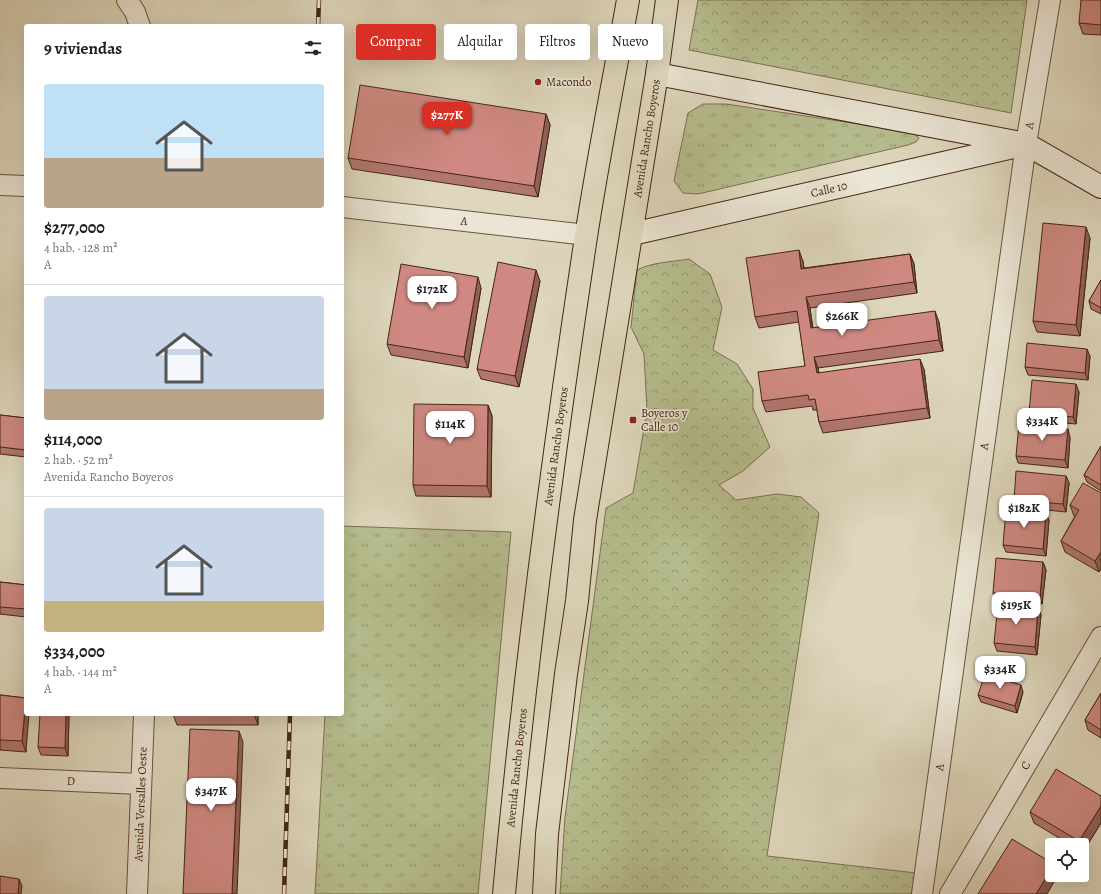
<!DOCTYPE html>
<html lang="es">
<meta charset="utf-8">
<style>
body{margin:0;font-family:Alegreya,serif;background:#f2f2f2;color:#202124;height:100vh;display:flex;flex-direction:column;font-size:15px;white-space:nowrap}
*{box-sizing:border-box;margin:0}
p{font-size:13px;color:#757577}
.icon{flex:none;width:22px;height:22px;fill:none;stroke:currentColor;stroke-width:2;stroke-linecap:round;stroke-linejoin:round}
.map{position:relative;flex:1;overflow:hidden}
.details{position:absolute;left:24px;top:24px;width:320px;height:692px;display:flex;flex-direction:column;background:#fff;border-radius:4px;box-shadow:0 4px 16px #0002}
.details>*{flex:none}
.top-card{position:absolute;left:356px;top:24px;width:380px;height:36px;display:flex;gap:8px}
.fabs{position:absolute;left:1045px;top:838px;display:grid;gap:8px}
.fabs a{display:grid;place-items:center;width:44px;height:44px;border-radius:4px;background:#fff;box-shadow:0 4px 16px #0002;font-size:20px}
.price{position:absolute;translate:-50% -34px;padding:0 9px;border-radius:8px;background:#fff;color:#222;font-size:13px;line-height:26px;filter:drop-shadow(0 1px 2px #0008)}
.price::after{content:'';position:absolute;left:50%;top:24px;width:12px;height:9px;margin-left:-6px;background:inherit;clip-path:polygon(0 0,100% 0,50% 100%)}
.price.selected{background:#d93025;color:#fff}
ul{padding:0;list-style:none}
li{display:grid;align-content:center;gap:8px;height:212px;padding:0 20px}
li+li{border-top:1px solid #e0e0e0}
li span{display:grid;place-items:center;height:124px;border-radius:4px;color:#555}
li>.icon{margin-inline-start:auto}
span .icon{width:72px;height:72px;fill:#fffc;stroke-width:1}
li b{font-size:17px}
h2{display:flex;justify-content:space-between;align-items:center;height:48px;padding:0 20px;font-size:17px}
.chip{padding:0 14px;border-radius:4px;background:#fff;box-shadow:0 4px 16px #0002;font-size:14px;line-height:36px}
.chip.selected{background:#d93025;color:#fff}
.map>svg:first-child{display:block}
</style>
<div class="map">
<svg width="1101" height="894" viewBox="0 0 1101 894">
<defs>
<pattern id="grass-tufts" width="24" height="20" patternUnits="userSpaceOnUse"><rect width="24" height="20" fill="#b6bd8e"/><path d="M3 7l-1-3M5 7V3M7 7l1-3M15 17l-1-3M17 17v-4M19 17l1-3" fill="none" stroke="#969973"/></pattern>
<pattern id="forest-crowns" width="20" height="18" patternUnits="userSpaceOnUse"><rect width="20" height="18" fill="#b6bd8e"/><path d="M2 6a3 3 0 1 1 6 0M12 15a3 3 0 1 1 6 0" fill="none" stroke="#969973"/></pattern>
</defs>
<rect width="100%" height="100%" fill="#ded7bd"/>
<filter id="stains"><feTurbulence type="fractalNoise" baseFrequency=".005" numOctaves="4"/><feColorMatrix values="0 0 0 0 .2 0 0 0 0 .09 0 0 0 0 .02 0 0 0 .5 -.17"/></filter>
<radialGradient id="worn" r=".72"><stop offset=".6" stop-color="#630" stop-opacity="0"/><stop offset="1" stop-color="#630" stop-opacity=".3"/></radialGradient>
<path fill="url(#grass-tufts)" stroke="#7e7150" d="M703,104H726L912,132L919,138L916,142L908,145L698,194L683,193L674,181L688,113Z
M342,526L511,532L478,894H315L325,714H342Z"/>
<path fill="url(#forest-crowns)" stroke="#7e7150" d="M698,0H1027L1011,113L689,50Z
M689,259L710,274L722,307L713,350L737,364L753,389V408L770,447L743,471L719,485L736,500L777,494L801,497L819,513L767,856L925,874L922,894H560L565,817L606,508L633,493L647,411L644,354L631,327L637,270C652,262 672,262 689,259Z"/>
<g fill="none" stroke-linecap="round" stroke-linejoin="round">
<defs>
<g id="street">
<path d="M127,0L135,12L140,26"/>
<path d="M0,185L26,186"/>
<path id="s1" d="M342,207L587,235"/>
<path id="s2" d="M0,778L141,784"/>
<path id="s3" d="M137,894L144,714"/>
<path id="s4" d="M922,894L1026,144L1050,0"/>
<path id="s5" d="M950,894L1101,637"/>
</g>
<g id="secondary">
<path d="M657,74L1026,144L1101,187"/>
<path id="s6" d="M632,234L1018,146"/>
</g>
<g id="highway">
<path id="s7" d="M504,894C524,674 553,455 586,237C598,158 614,79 628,0"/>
<path id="s8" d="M544,894L547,834L566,674L577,601L585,520L657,74L667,0"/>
</g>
</defs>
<use href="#street" stroke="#6b523d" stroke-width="22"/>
<use href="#secondary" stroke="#452512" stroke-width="24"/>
<use href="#highway" stroke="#452512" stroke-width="24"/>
<use href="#street" stroke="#eae5d4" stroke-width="20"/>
<use href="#secondary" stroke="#eae5d4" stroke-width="22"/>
<use href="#highway" stroke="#ded7bd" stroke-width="22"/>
<defs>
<path id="rail" d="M318,26L319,0
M284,894L290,714"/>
</defs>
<use href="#rail" stroke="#452512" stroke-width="4.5"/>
<use href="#rail" stroke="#eae5d4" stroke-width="3" stroke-dasharray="9" stroke-linecap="butt"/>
</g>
<path fill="#b27670" stroke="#452512" d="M1101,0V35L1083,34L1079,23Z
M546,114L550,125L538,197L352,169L348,158Z
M1090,238L1080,336L1037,332L1033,321Z
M910,254L914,264L917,293L810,308L813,328L939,322L943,351L818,368L819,373L924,369L930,418L823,433L819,422L817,410H813L812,406L766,412L762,401L805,366L799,322L759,328L755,317L803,261L804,268Z
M1101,280V314L1091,309L1089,301Z
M540,281L519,387L481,379L477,369Z
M481,288L468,368L391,355L387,344Z
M1090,356L1088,380L1028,375L1025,367Z
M1079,392L1076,424L1032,420L1029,413Z
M488,405L492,416L491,497L416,496L413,485Z
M0,415L26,418V457L0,454Z
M1070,437L1068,468L1018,463L1016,456Z
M1101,446V491L1087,482L1084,475Z
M1066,476L1069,483L1066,512L1016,507L1014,500Z
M1101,493V569L1099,572L1065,552L1061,541L1075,516H1074L1070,505Z
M1049,520L1046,556L1006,552L1003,545Z
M1043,562L1046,570L1042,604L995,600L993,593Z
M0,582L26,585V617L0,614Z
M1038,608L1041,615L1037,655L997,651L994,643Z
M1023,692L1017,713L981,702L978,695Z
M1101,693V738L1088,730L1085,720Z
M0,695L26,698V752L0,750Z
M69,714L68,756L41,755L38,747Z
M173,714H258V725H177Z
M1101,796V823L1083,852L1082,851V845H1071L1034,823L1030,812Z"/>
<path fill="#91605b" stroke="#452512" d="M546,114L550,125L538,197L534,186Z
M1086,227L1090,238L1080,336L1076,325Z
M799,250L803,261L805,279L801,269Z
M910,254L914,264L917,293L914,282Z
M536,270L540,281L519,387L515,376Z
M478,277L481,288L468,368L464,357Z
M806,297L810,308L814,339L811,328Z
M935,311L939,322L943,351L939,340Z
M1087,349L1090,356L1088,380L1085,373Z
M814,357L818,368L821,384L817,373Z
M920,359L924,369L930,418L927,408Z
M1076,384L1079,392L1076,424L1073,417Z
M488,405L492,416L491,497L487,486Z
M1068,429L1070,437L1068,468L1065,460Z
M1066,476L1069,483L1066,512L1063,504Z
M1046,513L1049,520L1046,556L1043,549Z
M1101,552V569L1099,572L1095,561Z
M1043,562L1046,570L1042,604L1040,597Z
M1038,608L1041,615L1037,655L1035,647Z
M1021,685L1023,692L1017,713L1015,706Z
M26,698V714H29L26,752L22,741Z
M66,714H69L68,756L65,748Z
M254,714H258V725Z
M239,731L243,742L237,894H232Z
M1101,806V823L1083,852L1082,849V845H1081L1079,841Z
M1052,868V875H1058L1047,894H1036Z
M19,879L22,886L21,894H18Z"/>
<path fill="#cf8982" stroke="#452512" d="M1081,0H1101V25L1079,23Z
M360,85L546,114L534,186L348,158Z
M1043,223L1086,227L1076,325L1033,321Z
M799,250L801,269L910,254L914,282L806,297L811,328L935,311L939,340L814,357L817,373L920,359L927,408L819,422L815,399L809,400L808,395L762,401L758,372L805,366L797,311L755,317L746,258Z
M498,262L536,270L515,376L477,369Z
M401,264L478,277L464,357L387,344Z
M1101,280V308L1089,301Z
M1027,343L1087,349L1085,373L1025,367Z
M1032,380L1076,384L1073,417L1029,413Z
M414,404L488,405L487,486L413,485Z
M0,415L26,418V450L0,447Z
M1019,424L1068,429L1065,460L1016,456Z
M1101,446V485L1084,475Z
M1016,471L1066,476L1063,504L1014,500Z
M1083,483L1101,493V552L1095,561L1061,541L1079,510L1070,505Z
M1006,509L1046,513L1043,549L1003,545Z
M996,558L1043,562L1040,597L993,593Z
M0,582L26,585V609L0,607Z
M998,604L1038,608L1035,647L994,643Z
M985,674L1021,685L1015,706L978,695Z
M1101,693V730L1085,720Z
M0,695L26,698L22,741L0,740Z
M40,714H66L65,748L38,747Z
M190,729L239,731L232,894H183Z
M1056,769L1101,796V806L1079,841L1030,812Z
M1012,839L1052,863V868L1036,894H978Z
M0,876L19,879L18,894H0Z"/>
<g fill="#8f2418" stroke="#eae5d4" stroke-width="1.5">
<circle cx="538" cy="82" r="4"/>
<rect x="629" y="416" width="8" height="8" rx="2"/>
</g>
<g text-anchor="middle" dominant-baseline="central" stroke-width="3.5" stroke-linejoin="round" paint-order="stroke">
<g font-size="12" fill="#452512" stroke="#eae5d4" text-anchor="start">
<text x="546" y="82">Macondo</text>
<text x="641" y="413">Boyeros y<tspan x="641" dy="14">Calle 10</tspan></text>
</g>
<g font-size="12" fill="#452512" stroke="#eae5d4">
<text stroke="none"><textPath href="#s4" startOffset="776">A</textPath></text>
<text stroke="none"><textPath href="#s8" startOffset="763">Avenida Rancho Boyeros</textPath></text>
<text stroke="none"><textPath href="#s6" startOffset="202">Calle 10</textPath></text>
<text stroke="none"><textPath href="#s1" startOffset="123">A</textPath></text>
<text stroke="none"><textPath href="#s7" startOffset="451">Avenida Rancho Boyeros</textPath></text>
<text stroke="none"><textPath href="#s4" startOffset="452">A</textPath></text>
<text stroke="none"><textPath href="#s5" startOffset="149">C</textPath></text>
<text stroke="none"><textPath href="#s7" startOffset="127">Avenida Rancho Boyeros</textPath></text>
<text stroke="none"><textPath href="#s4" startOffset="128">A</textPath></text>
<text stroke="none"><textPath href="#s2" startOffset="71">D</textPath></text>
<text stroke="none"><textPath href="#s3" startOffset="90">Avenida Versalles Oeste</textPath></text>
</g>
</g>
<rect width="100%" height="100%" filter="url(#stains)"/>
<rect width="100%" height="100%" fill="url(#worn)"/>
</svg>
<div class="fabs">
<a><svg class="icon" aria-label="locate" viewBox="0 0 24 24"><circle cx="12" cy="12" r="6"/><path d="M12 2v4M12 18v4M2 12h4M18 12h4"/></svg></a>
</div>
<b class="price selected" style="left:447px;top:136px">$277K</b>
<b class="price" style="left:432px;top:310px">$172K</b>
<b class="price" style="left:842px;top:337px">$266K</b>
<b class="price" style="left:1042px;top:442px">$334K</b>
<b class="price" style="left:450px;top:445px">$114K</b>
<b class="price" style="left:1024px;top:529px">$182K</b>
<b class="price" style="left:1016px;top:626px">$195K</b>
<b class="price" style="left:1000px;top:690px">$334K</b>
<b class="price" style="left:211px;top:812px">$347K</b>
<div class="top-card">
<a class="chip selected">Comprar</a>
<a class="chip">Alquilar</a>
<a class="chip">Filtros</a>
<a class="chip">Nuevo</a>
</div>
<section class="details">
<h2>9 viviendas<svg class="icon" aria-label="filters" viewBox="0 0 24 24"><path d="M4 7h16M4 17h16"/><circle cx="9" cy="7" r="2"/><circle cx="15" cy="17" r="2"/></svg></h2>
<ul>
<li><span style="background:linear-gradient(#bfe0f5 60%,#b9a48a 0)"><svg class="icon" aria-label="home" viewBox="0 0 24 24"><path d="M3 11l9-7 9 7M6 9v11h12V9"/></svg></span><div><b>$277,000</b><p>4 hab. · 128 m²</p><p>A</p></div></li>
<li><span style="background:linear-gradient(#c9d6e8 75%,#b9a48a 0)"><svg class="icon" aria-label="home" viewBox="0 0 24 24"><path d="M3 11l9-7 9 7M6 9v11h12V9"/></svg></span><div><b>$114,000</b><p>2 hab. · 52 m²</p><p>Avenida Rancho Boyeros</p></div></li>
<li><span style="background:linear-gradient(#c9d6e8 75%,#c2b280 0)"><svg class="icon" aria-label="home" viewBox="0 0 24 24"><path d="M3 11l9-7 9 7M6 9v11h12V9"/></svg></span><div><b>$334,000</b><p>4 hab. · 144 m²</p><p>A</p></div></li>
</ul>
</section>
</div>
